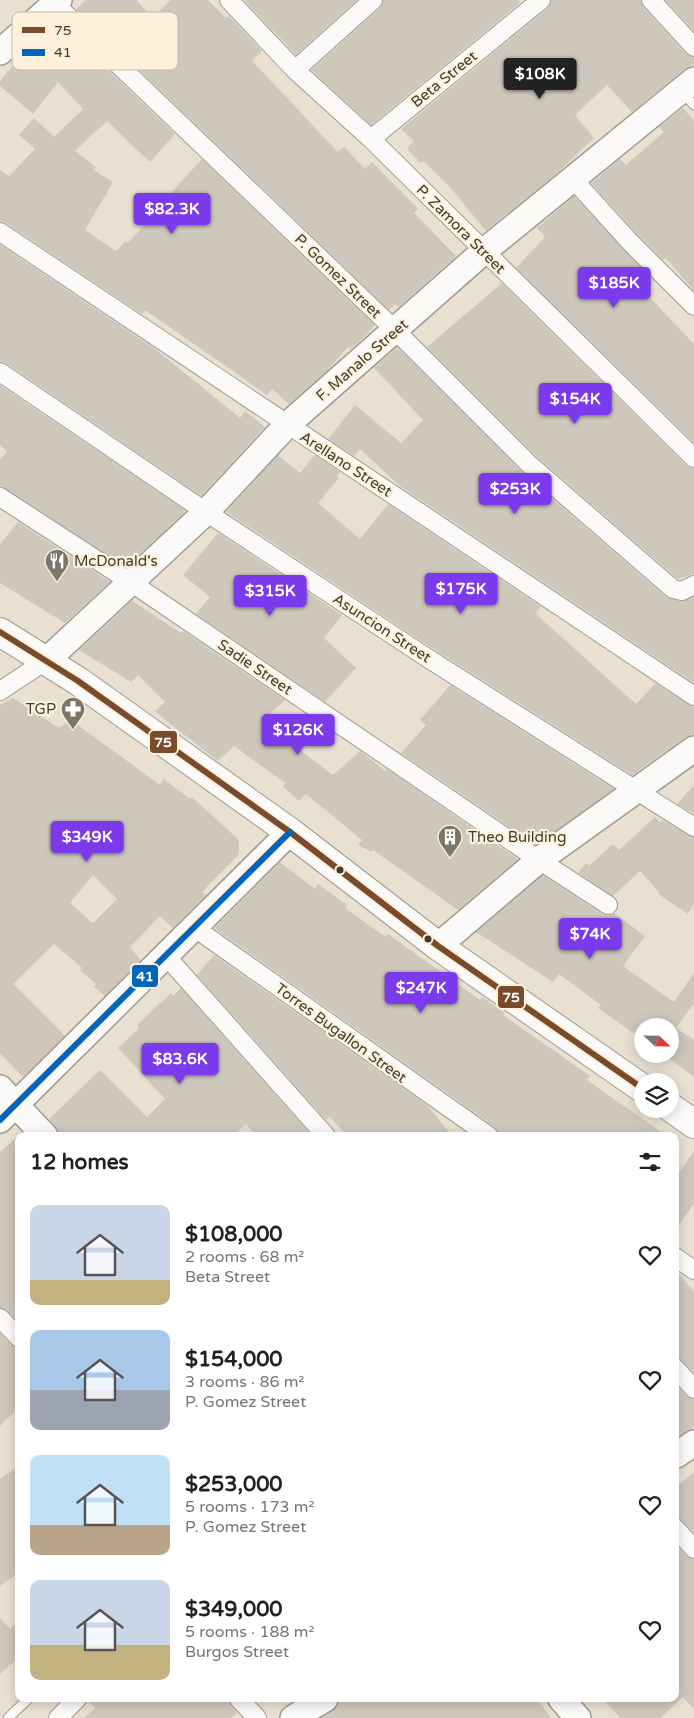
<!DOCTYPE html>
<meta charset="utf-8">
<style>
body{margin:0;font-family:"Varela Round",sans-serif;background:#f2f2f2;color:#202124;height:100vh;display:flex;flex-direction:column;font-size:19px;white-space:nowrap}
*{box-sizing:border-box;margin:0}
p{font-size:16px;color:#757577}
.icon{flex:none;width:28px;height:28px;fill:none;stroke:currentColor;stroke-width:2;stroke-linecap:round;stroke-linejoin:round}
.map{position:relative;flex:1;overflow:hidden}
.side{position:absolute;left:15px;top:1132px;width:664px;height:570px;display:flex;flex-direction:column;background:#fff;border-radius:10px;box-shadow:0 2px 12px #0003}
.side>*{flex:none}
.needle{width:32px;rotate:112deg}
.fabs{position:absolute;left:634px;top:1018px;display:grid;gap:10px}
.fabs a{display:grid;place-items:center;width:45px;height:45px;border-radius:50%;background:#fff;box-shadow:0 2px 12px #0003;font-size:25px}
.price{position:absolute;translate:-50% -42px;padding:0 11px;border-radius:5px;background:#7c3aed;color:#fff;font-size:16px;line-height:32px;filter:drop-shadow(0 1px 2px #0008)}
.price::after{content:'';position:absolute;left:50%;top:30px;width:15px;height:11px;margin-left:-8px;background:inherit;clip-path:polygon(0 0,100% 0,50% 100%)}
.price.on{background:#222;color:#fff}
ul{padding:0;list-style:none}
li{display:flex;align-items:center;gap:15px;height:125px;padding:0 15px}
li span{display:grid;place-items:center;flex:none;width:140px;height:100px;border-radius:10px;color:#555}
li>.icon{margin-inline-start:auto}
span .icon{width:60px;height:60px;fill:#fffc;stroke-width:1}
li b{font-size:21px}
h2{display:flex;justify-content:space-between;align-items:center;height:60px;padding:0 15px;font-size:21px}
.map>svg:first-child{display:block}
</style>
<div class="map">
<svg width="694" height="1718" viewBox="0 0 694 1718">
<rect width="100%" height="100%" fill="#e9e0d2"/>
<path fill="#cec7bc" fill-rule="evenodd" d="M86,0H136L153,18L171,0H208L226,18L229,16L262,51L252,61L338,152L344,147L365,169L372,162L418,209L414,213L456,256L399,307L395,304L389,310L76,9Z
M246,0H357L296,55L245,1Z
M383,0H518L520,3L371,125L311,70L380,8Z
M551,0H641L643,7L686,54L694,57V64L685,69L632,112L607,85L575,115L594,138L557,173L486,231L449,186L423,161L421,163L407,149L414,141L401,129L548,8Z
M665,0H694V31Z
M57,21L175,134L150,162L107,121L75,151L96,167L93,170L113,182L85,230L116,251L126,241L128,243L155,213L154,211L202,159L375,325L359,342L350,349L348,347L327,371L289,404L272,389L267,395L145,310L142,314L6,223L0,221V170L9,176L35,149L19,135L34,118L54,137L83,109L58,82L33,114L0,86V81L25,51L27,53Z
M683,108L694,121V291L666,258L663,260L638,235L591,183L620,159L626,165L664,132L659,127Z
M574,196L648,275L638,285L694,344V443L516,268L545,237L537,228Z
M0,245L154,348L240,418L245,411L265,427L201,496L6,363L0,361Z
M502,283L687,466L694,468V574L678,579L537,457L427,347Z
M397,347L523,473L666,597L680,601L694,597V683L401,487L360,449L354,456L328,439L355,405L401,443L423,420L374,368Z
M0,385L185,510L183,514L126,567L0,486V460L7,451L0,445Z
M278,455L300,473L315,455L340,472L337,476L339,478L318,503L360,539L388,504L541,607L535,613L636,704L655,684L649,679L694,707V735L686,737L632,775L435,650L226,512Z
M18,522L110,582L65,623L0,583V544Z
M218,533L342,615L324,638L356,668L325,702L196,614L210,597L183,575Z
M132,601L181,633L183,631L285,700L262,721L333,775L360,751L385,771L387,769L518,859L458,910L373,850L372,852L358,845L362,840L306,794L299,801L283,787L285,783L234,746L218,761L155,712L165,702L138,675L131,682L79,650Z
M450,685L614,789L536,845L401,753L426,725L420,720Z
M13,698L59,728L71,720L160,785L164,779L190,799L192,797L239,840V854L202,892L206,895L173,928L160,916L130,947L141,960L105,996L94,987L96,984L80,970L82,968L54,944L13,984L65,1036L23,1077L0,1053V705ZM93,875L117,899L93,923L70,903Z
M694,785V814L677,804Z
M655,817L660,822L662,820L694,838V904L688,914L658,894L659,892L640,871L613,896L578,873L586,863L589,866L613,844L619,850Z
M280,862L315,889L318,884L347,905L345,908L386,937L388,934L480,1000L482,997L505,1013L503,1015L590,1076L587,1080L667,1136H500L495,1127L214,928Z
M543,875L602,914L608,916L614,913L645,936L623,966L674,1002L694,973V1003L676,1028L694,1040V1077L663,1054H670V1026H642V1039L598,1008L601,1005L559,974L553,982L476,932Z
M214,955L427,1105L452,1136H348L330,1117L326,1120L197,975Z
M181,988L311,1135L310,1136H256L246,1124L232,1136H59L56,1127L49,1119L100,1070L147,1117L165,1099L118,1048L139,1028L137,1025L171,993L173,996Z
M19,1135V1322L7,1310L0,1308V1152Z
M694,1151V1203L675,1231V1179Z
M675,1270L694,1292V1373L682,1361L675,1358Z
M0,1333L12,1346L19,1348V1407L0,1426Z
M675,1384L686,1396L694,1399V1427L675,1439Z
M19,1466V1572L0,1586V1479Z
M694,1472V1533L682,1521L675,1518V1488Z
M675,1544L686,1556L694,1559V1709L683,1697L660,1718H620L603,1699H675Z
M0,1618L10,1629L19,1620V1657L0,1674Z
M87,1699H229L231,1706L237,1713L231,1718H84L95,1708Z
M339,1699H537L551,1718H321L337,1706Z"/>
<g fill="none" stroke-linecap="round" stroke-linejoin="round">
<defs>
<path id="lane" d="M683,93L694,105
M8,1718L28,1699"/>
<path id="street" d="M51,0L396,331L530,465L673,589L682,591L694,585
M229,0L295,70L371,139L694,458
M651,0L694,47
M295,70L373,0
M371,139L541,0
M573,179L630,242L694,306
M0,232L694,696
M0,372L206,512L429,659L694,827
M0,497L132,583L539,860L608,905
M0,691L47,660
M195,928L489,1136
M167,957L326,1136
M675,1257L694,1270
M0,1318L19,1338
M675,1368L694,1389
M675,1528L694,1549
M239,1699L257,1718
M58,1718L77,1699"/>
<path id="secondary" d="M0,52L59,0
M47,660L206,512L287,425L483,252L694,80
M438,946L539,860L694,749
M0,1088L45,1136
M0,1120L290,832
M675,1456L694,1443
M561,1699L578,1718
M293,1718L325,1699"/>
<path id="primary" d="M0,632L78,681L290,832L438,946L642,1088
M670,1107L694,1124"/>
</defs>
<use href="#lane" stroke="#a09a8f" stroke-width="11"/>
<use href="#street" stroke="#a09a8f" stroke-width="20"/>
<use href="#secondary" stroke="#a09a8f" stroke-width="28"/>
<use href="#primary" stroke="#a09a8f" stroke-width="30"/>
<use href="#lane" stroke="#fcfaf8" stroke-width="9"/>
<use href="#street" stroke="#fcfaf8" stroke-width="18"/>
<use href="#secondary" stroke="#fcfaf8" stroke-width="25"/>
<use href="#primary" stroke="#fcfaf8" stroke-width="28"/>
<defs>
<path id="bus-1" d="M0,632L78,681L290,832L438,946L642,1088"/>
<path id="bus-2" d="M0,1120L290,832"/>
</defs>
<use href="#bus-1" stroke="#fdf1dc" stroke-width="10"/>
<use href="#bus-2" stroke="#fdf1dc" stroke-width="10"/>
<use href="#bus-1" stroke="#7a4b2a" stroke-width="6"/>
<use href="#bus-2" stroke="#0065bd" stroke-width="6"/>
</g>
<defs>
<symbol id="restaurant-pin" viewBox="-11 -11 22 30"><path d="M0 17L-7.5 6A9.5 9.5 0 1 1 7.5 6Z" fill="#7c7569" stroke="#fdf1dc"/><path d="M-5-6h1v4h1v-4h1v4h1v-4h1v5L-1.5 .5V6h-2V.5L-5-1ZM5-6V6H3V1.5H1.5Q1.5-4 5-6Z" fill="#fff"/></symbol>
<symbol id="pharmacy-pin" viewBox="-11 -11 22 30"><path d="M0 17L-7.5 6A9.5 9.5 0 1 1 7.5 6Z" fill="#7c7569" stroke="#fdf1dc"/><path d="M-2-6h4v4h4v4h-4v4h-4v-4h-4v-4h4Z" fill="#fff"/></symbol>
<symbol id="building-pin" viewBox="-11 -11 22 30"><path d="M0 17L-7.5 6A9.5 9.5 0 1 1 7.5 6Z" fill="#7c7569" stroke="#fdf1dc"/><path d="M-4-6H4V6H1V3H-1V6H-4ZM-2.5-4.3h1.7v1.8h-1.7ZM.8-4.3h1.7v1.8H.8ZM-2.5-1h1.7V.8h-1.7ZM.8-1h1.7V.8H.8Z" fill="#fff"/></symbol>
</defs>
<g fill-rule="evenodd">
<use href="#restaurant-pin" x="43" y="547" width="28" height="38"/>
<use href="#pharmacy-pin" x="59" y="695" width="28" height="38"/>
<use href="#building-pin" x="436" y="823" width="28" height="38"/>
</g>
<g fill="#413b30" stroke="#fdf1dc" stroke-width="2">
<circle cx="340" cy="870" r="4.5"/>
<circle cx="428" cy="939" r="4.5"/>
</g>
<g text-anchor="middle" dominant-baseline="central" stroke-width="4.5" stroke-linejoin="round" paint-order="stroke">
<g font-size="15" fill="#413b30" stroke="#fdf1dc">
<text transform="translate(444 79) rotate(-39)">Beta Street</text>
<text transform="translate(461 229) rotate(45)">P. Zamora Street</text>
<text transform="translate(338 276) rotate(44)">P. Gomez Street</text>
<text transform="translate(362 360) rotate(-41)">F. Manalo Street</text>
<text transform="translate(346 464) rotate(33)">Arellano Street</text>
<text transform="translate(382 628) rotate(33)">Asuncion Street</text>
<text transform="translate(255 667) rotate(34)">Sadie Street</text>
<text transform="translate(341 1033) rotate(36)">Torres Bugallon Street</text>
</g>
<g font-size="15" fill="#413b30" stroke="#fdf1dc" text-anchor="start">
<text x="74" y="561">McDonald's</text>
<text x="56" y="709" text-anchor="end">TGP</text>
<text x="468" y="837">Theo Building</text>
</g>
</g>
<rect x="12" y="12" width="166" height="58" rx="8" fill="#fdf1dc" stroke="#c5baa8" stroke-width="1"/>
<rect x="22" y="27" width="23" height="6" fill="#7a4b2a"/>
<rect x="22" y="49" width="23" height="7" fill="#0065bd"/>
<g font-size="14" fill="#413b30">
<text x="54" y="35">75</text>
<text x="54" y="57">41</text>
</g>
<g stroke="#fdf1dc" stroke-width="2">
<rect x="149" y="730" width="29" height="24" rx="5" fill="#7a4b2a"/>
<rect x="131" y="964" width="28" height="24" rx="5" fill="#0065bd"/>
<rect x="497" y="985" width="28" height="24" rx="5" fill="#7a4b2a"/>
</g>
<g font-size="14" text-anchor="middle" font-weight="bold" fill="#fff">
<text x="163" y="747">75</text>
<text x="145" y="981">41</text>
<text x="511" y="1002">75</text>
</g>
</svg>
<div class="fabs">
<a><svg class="needle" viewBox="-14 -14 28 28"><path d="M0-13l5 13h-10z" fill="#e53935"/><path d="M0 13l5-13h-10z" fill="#757577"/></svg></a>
<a><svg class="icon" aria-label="layers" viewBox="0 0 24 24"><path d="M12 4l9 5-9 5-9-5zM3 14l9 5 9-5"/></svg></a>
</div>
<b class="price on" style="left:540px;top:100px">$108K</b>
<b class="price" style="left:172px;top:235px">$82.3K</b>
<b class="price" style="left:614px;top:309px">$185K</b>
<b class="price" style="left:575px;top:425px">$154K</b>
<b class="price" style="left:515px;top:515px">$253K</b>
<b class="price" style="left:461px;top:615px">$175K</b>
<b class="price" style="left:270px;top:617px">$315K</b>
<b class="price" style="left:298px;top:756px">$126K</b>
<b class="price" style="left:87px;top:863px">$349K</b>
<b class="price" style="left:590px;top:960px">$74K</b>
<b class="price" style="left:421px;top:1014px">$247K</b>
<b class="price" style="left:180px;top:1085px">$83.6K</b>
<section class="side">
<h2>12 homes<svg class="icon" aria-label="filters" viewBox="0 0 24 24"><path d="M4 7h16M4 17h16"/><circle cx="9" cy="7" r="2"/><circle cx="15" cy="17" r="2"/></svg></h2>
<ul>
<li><span style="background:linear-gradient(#c9d6e8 75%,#c2b280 0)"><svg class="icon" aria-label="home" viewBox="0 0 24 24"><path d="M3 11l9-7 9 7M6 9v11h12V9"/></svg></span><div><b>$108,000</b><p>2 rooms · 68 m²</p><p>Beta Street</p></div><svg class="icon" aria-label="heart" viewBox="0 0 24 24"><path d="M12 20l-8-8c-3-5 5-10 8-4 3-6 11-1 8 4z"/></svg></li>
<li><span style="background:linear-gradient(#a9c7e8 60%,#9aa5b1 0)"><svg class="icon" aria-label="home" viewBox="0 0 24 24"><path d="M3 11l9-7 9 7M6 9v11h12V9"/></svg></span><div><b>$154,000</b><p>3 rooms · 86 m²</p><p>P. Gomez Street</p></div><svg class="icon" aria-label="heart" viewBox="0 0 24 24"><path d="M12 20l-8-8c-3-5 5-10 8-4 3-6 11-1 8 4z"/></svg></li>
<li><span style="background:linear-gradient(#bfe0f5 70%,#b9a48a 0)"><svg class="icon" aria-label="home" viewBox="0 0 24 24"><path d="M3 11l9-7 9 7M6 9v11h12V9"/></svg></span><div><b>$253,000</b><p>5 rooms · 173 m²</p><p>P. Gomez Street</p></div><svg class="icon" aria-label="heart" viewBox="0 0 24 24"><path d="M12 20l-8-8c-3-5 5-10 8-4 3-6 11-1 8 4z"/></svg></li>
<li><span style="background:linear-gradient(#c9d6e8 65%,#c2b280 0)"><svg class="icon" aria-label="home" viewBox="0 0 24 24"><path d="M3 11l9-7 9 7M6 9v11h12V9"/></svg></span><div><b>$349,000</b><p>5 rooms · 188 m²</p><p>Burgos Street</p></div><svg class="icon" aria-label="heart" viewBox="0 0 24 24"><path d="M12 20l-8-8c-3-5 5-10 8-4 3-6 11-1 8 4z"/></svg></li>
</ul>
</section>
</div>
